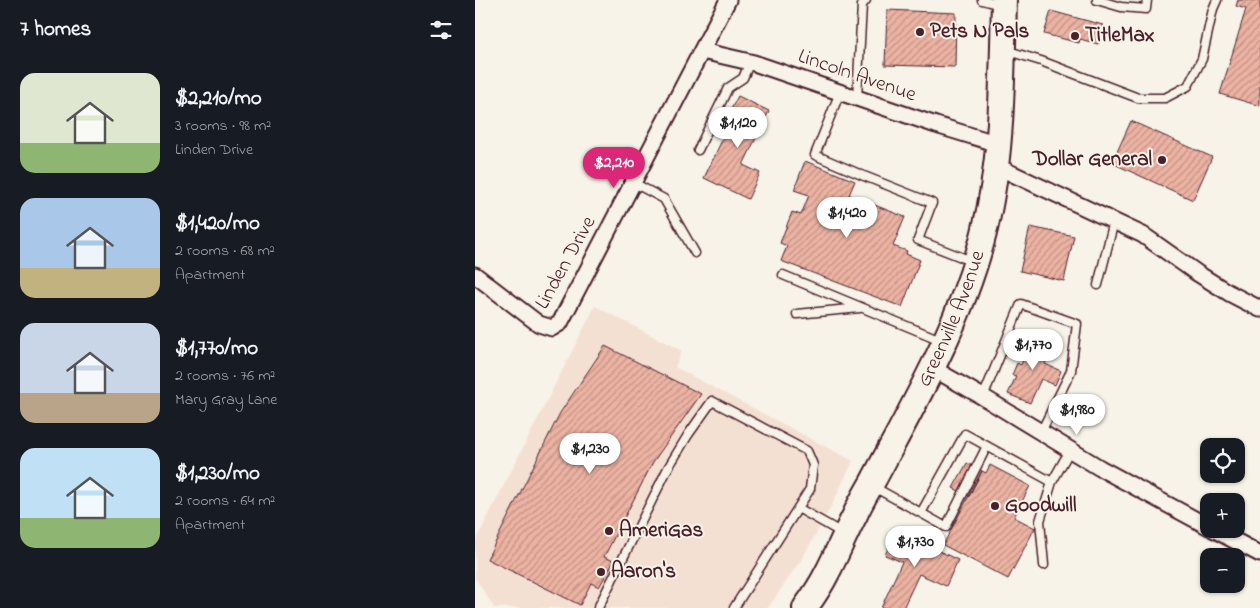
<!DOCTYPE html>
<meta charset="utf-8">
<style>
body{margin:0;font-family:"Indie Flower",sans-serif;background:#242831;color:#f1f3f6;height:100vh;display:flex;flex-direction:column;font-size:19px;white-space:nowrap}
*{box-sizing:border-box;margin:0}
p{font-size:16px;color:#9ea1a6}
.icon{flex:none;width:28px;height:28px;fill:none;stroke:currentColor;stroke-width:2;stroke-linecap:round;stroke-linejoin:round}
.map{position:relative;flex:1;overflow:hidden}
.panel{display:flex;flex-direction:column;background:#171b24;width:475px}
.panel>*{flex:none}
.fabs{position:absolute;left:725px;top:438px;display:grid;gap:10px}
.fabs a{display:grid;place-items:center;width:45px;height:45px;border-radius:10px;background:#171b24;box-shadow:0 1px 4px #0004;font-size:25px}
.price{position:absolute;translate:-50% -42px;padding:0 11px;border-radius:18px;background:#fff;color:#222;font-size:16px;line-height:32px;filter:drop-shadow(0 1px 2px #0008)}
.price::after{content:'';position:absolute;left:50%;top:30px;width:15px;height:11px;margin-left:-8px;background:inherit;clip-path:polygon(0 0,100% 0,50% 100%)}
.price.active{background:#db2777;color:#fff}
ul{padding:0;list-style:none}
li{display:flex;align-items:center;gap:15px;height:125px;padding:0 20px}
li span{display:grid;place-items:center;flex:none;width:140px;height:100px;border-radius:15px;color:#555}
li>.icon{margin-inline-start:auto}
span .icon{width:60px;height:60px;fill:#fffc;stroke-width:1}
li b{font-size:21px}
h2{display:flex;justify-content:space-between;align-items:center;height:60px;padding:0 20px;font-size:21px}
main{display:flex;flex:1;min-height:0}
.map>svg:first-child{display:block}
</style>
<main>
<section class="panel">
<h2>7 homes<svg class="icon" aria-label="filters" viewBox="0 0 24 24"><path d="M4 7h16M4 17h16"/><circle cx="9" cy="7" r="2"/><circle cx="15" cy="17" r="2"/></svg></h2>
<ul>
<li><span style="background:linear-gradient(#dfe7d0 70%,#8fb573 0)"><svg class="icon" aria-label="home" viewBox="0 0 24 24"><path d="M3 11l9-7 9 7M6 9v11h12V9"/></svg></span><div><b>$2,210/mo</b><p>3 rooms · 98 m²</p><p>Linden Drive</p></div></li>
<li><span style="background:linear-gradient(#a9c7e8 70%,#c2b280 0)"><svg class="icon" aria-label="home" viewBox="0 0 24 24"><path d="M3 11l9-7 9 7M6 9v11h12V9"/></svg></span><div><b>$1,420/mo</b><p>2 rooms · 68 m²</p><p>Apartment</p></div></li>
<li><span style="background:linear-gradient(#c9d6e8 70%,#b9a48a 0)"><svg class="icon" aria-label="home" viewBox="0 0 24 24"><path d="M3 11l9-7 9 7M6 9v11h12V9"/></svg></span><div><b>$1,770/mo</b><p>2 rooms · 76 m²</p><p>Mary Gray Lane</p></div></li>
<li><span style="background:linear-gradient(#bfe0f5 70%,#8fb573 0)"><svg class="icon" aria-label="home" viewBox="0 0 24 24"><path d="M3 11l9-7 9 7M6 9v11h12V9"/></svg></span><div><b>$1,230/mo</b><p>2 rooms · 64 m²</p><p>Apartment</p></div></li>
</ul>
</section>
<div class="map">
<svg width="785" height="608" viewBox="0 0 785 608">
<defs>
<pattern id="building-hatch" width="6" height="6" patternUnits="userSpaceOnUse" patternTransform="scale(1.25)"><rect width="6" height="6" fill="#ecb3a3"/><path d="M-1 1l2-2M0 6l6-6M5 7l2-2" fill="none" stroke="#c19185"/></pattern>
</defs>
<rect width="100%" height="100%" fill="#f7f3e8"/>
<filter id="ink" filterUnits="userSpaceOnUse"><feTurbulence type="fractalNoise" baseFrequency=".02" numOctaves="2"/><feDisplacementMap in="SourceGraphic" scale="10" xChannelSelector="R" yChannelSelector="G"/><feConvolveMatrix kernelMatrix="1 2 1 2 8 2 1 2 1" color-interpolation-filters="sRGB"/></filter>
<g filter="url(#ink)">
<path fill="#f4e0d3" d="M120,306L207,351L200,367L378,461L357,505L328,557L293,608H19L0,578V542Z"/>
<path fill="url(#building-hatch)" stroke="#4a1f2b" d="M763,0H785V106L745,94L771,9L761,6Z
M412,10L481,13L480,67L410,65Z
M576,11L628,25L623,44L605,39L604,43L569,34Z
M263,96L294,111L268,165L285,173L273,199L229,178L257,119L252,117Z
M656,121L737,157L718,200L637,163Z
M330,161L380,181L374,195L430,217L418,246L432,251L431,254L445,260L427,307L306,261L312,246L305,243L317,212L326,215L334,195L319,190Z
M555,227L599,236L589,281L545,271Z
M558,337L578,346L570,364L586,371L580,385L566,379L555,403L533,394L541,376L537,375L542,363L546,365Z
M130,346L226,394L178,462L129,557L139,561L124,587L116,583L105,605L12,559L85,413Z
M492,463L507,471L494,496L478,488Z
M515,465L555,486L539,517L560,528L533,579L468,545L507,471L511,473Z
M421,531L483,560L471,586L444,574L428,608H406L427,562L410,555Z"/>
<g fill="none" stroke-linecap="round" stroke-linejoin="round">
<defs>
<path id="lane" d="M507,0L527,5
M622,0L646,7L671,9L672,0
M530,50L566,61L663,98H690L713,86L727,59L738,9L742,0
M365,92L340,155L389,176L457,203L443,240L499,262
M382,98L387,5L391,0
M223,150L253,88L268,78L275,62
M159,183L189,199L220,253
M308,275L468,341
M623,285L639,221
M322,314L385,308
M508,397L546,304L602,324L596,371L566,432
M397,486L446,513L490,434L577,482L595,450
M323,508L369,534
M446,513L471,527L512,446
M569,565L565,521L577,482
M123,608L193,468L213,435L237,401L332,451L338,465L335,489L259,608"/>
<path id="street" d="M227,51L279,63L461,125L523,144
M521,166L668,235L722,273L754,293L785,309
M0,275L56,318L64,324L77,328L85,323L253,0
M457,368L508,397L625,468L734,527
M738,529L785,554"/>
<g id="primary">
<path id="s1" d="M330,608C338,597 346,585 352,573C362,554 370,534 380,515C385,503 392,492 398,481C440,402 487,321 509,233C528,157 527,78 529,0"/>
</g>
</defs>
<use href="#lane" stroke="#4a1f2b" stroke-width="11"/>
<use href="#street" stroke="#4a1f2b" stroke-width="19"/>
<use href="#primary" stroke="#4a1f2b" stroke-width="28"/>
<use href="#lane" stroke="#f7f3e8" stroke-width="8"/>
<use href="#street" stroke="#f7f3e8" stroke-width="15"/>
<use href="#primary" stroke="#f7f3e8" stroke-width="24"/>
</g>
</g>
<g fill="#4a1f2b" stroke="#f7f3e8" stroke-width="2">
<circle cx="445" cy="32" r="5"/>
<circle cx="600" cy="36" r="5"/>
<circle cx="687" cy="160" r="5"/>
<circle cx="520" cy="506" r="5"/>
<circle cx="134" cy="531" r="5"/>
<circle cx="126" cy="572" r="5"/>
</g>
<g text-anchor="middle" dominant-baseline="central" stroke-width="4" stroke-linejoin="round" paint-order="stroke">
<g font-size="21" font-weight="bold" fill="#4a1f2b" stroke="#f7f3e8" text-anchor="start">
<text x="455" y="32">Pets N Pals</text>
<text x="610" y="36">TitleMax</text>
<text x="677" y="160" text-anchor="end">Dollar General</text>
<text x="530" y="506">Goodwill</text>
<text x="144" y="531">AmeriGas</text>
<text x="136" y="572">Aaron's</text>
</g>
<g font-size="21" fill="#4a1f2b" stroke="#f7f3e8">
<text transform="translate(382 76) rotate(19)">Lincoln Avenue</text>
<text transform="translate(91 263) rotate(-61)">Linden Drive</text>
<text stroke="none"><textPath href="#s1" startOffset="325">Greenville Avenue</textPath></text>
</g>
</g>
</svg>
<div class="fabs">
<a><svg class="icon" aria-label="locate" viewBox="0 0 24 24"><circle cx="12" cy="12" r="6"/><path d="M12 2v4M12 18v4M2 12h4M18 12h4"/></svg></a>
<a>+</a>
<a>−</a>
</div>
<b class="price" style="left:263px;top:149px">$1,120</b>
<b class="price active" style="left:139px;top:189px">$2,210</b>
<b class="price" style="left:372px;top:239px">$1,420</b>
<b class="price" style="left:558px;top:371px">$1,770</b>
<b class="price" style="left:602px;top:436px">$1,980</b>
<b class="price" style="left:115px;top:475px">$1,230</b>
<b class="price" style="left:440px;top:568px">$1,730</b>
</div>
</main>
